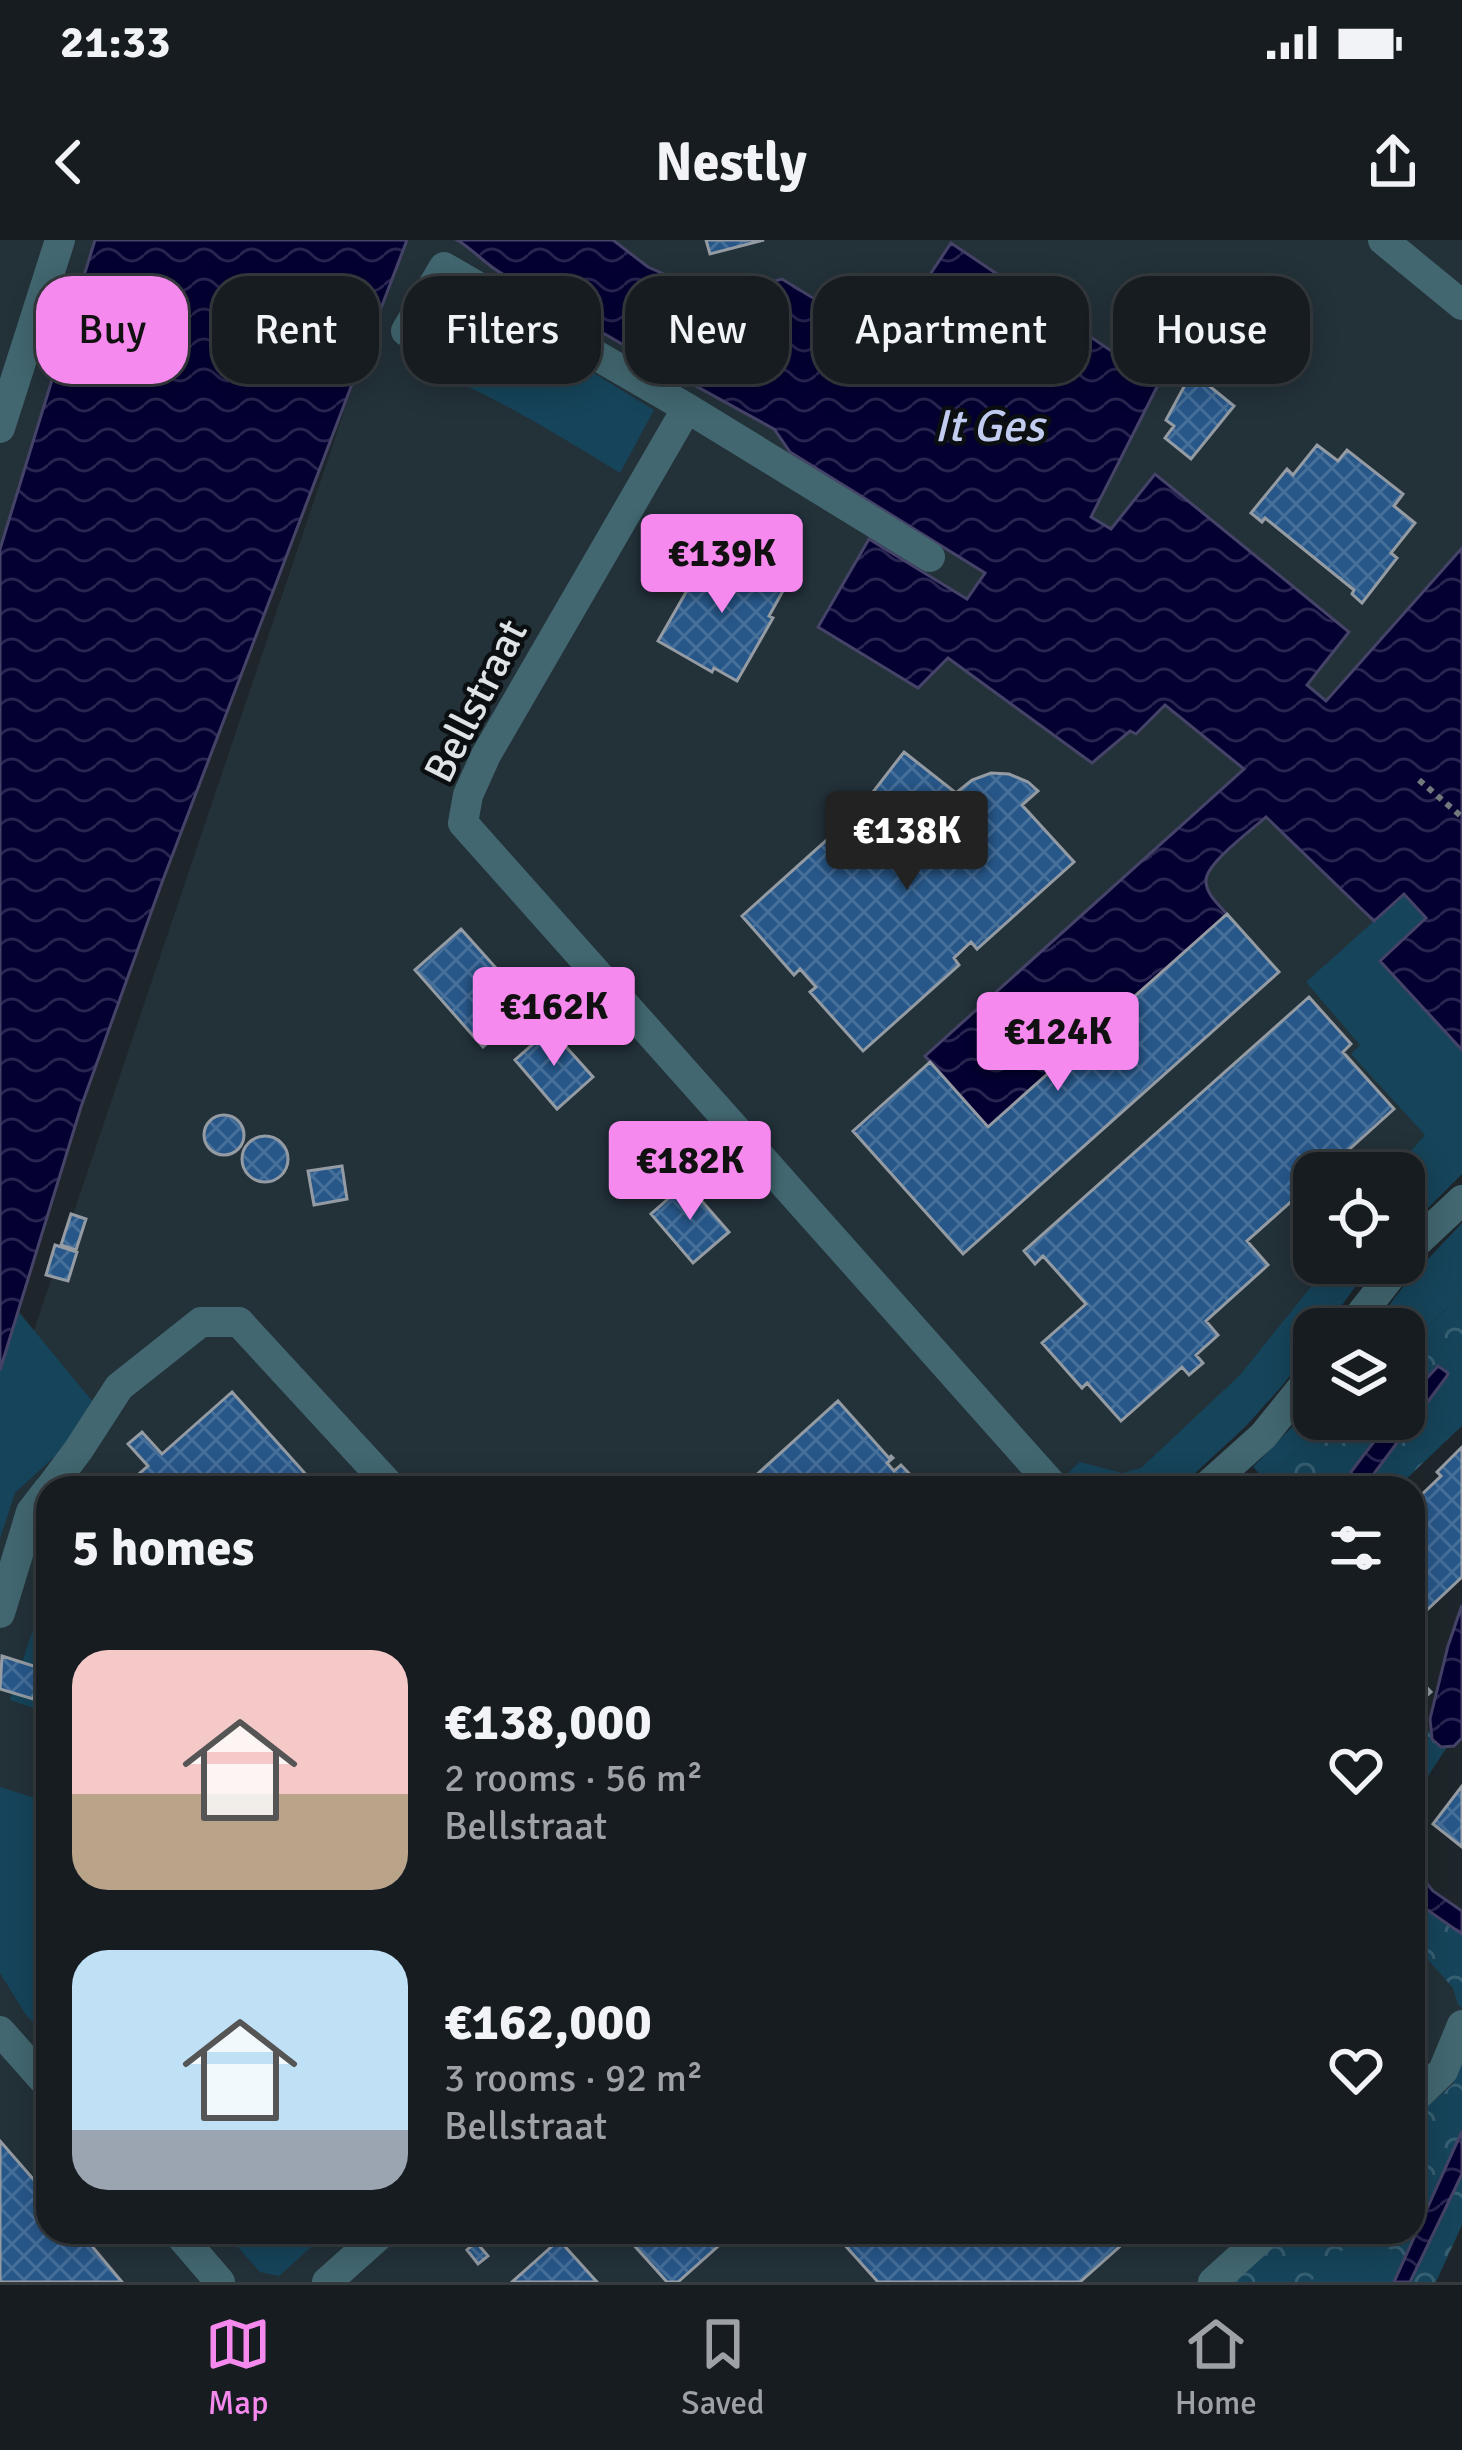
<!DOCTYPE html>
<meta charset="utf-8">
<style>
body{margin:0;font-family:Signika,sans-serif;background:#23292d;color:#f1f3f6;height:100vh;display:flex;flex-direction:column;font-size:45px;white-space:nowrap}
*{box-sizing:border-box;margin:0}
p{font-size:39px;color:#9ea1a5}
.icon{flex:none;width:66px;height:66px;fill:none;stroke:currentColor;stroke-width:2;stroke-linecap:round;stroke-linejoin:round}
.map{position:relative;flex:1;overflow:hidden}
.side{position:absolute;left:36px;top:1236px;width:1389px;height:768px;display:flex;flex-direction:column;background:#161c20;border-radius:36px;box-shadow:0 6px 30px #0003,0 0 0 3px #353a3e}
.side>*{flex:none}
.top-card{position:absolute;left:36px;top:36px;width:1392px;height:108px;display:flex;gap:24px}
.buttons{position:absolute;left:1293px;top:912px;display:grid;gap:24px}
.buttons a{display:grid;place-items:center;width:132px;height:132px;border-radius:24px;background:#161c20;box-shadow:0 6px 30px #0003,0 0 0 3px #353a3e;font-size:60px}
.price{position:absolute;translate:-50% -102px;padding:0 27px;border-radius:12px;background:#f689ee;color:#111;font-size:39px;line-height:78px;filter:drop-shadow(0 3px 6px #0008)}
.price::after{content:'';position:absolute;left:50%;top:72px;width:36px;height:27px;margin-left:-18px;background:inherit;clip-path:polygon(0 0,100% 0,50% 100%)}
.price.selected{background:#222;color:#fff}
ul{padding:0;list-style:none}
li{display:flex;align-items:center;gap:36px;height:300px;padding:0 36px}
li span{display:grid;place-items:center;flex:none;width:336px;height:240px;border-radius:36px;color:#555}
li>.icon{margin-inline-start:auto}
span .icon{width:144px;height:144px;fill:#fffc;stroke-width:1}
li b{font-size:51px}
h2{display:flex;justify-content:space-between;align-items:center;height:144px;padding:0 36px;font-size:51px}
.tag{padding:0 42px;border-radius:36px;background:#161c20;box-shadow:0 6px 30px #0003,0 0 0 3px #353a3e;font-size:42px;line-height:108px}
.tag.selected{background:#f689ee;color:#111}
.status{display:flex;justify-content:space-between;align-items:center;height:84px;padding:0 60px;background:#161c20;direction:ltr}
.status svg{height:33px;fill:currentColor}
header{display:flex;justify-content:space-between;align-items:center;height:156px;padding:0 36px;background:#161c20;font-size:54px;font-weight:800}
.tabs{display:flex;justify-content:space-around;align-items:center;height:168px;border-top:3px solid #353a3e;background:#161c20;font-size:33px;color:#9ea1a5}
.tabs a{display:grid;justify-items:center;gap:6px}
.tabs .selected{color:#f689ee}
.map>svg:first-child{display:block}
</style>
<div class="status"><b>21:33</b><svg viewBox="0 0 49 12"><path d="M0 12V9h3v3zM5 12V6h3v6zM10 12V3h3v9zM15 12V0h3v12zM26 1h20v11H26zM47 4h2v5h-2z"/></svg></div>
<header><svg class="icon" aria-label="back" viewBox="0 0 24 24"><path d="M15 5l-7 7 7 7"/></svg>Nestly<svg class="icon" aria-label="share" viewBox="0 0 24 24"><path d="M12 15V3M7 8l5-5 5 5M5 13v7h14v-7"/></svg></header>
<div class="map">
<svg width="1462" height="2042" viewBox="0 0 1462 2042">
<defs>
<pattern id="forest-crowns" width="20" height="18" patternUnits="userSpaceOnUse" patternTransform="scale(3)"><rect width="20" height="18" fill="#16445a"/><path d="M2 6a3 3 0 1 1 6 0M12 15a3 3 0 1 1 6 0" fill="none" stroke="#375f72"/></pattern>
<pattern id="water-waves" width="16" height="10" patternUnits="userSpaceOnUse" patternTransform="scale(3)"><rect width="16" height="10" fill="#040032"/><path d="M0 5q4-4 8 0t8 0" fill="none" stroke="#282550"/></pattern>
<pattern id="building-cross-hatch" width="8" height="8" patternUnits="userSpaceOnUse" patternTransform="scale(3)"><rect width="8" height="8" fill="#275789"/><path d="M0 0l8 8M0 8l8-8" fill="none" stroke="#466f9a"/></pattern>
</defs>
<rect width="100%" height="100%" fill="#1e262b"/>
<path fill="#233139" d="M0,0H103L0,306Z
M402,0H461L1045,351L1462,703V913L1404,933H1314V1023H1363L1341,1052L1166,1248H48V1992H1349L1304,2042H0V1191Z
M613,0H1462V308L1327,461L1307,446L1349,391L1155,235L1110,290L1090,277L951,4L885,102L783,39L716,57L648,27Z
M1413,1671L1462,1723V1867L1413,1921Z"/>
<path fill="#16445a" d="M450,45L654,170L620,233C553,192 486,150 412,123Z
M1404,654L1427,679L1380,721L1462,810V934L1404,992V933H1391L1425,895L1351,814L1360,805L1306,742Z
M1462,983V1054L1404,1109V1089H1371L1409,1039Z
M1327,1027L1349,1032L1355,1047L1325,1089H1314V1104L1282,1146L1246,1186L1179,1248H1076L1068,1240V1233L1080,1222L1122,1233L1141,1228L1240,1135Z
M18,1071L102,1173L15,1253L0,1298V1130Z
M1462,1106V1186L1451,1196L1422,1170L1447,1136L1444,1130Z
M1314,1164V1179H1330L1266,1241L1253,1227Z
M48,1373V1473L10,1460L36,1380Z
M0,1547L48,1562V1797L26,1775L0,1733Z
M224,1992H328L279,2036L260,2032Z
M1358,1994L1405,2016L1394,2042H1310Z"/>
<path fill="url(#forest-crowns)" d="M1462,1054V1106L1444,1130L1440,1127L1425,1139L1404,1163V1109Z
M1422,1170L1451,1196L1397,1248H1285L1279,1242L1272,1247L1266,1241L1330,1179H1391L1352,1231L1370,1239Z
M1431,1491L1432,1499L1441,1507H1447L1413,1559V1494Z
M1413,1660L1462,1694V1768L1458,1764L1453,1748L1413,1703Z
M1462,1820V1891L1405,2016L1358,1995L1310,2042H1235L1288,1992H1413V1879L1453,1844Z
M1462,1934V1985L1436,2042H1410Z"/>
<path fill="url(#water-waves)" stroke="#454468" stroke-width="3" d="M95,0H407L161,645L81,867L0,1130V309Z
M457,0H613L648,27L716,57L782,39L885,102L951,3L1159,143L1091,277L1111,289L1155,234L1349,392L1307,445L1326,461L1462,308V810L1380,721L1426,678L1404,654L1374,681L1266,577C1253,589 1205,624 1206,641C1206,654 1219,665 1227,674L988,887L925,816L1244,529L1165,465L1136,494L1130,491L1092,523L948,418L918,448L818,387L869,299L967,359L985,333L790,212L774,189C682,139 591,87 501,33C485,24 474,10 457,0Z
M1438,1126L1448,1133L1447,1136L1370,1239L1362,1246H1356L1351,1232L1354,1228L1391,1179H1404V1163Z
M1462,1365V1498L1454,1506L1441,1507L1432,1499L1430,1479L1448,1406Z
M1413,1627L1433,1651L1462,1671V1694L1413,1660Z
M1462,1891V1934L1410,2042H1394Z"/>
<path fill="url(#building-cross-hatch)" stroke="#949ba3" stroke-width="3" d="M706,0H764L710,14Z
M1192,132L1234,166L1191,219L1165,198L1174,186L1166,180Z
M1317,205L1338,221L1347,210L1403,254L1394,266L1415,283L1391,313L1397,318L1362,363L1352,354L1354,350L1265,278L1262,282L1251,273L1287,229L1293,235Z
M712,307L784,349L769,376L773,378L737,441L714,428L712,432L658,401Z
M904,512L956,553L972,540L991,533L1009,534L1028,542L1038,551L1022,565L1074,622L977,709L971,702L954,718L959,725L863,811L810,752L816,747L800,729L794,735L742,676L839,589L845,596L863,580L856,574Z
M1227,674L1279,732L963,1014L853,891L930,822L988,887Z
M461,689L530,766L483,807L415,730Z
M1309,757L1351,804L1343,812L1394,869L1323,933H1314V941L1247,1001L1268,1025L1206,1081L1218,1095L1196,1115L1203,1123L1189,1135L1182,1127L1121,1181L1087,1143L1082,1148L1042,1103L1086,1064L1043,1016L1035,1024L1024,1011Z
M550,789L593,837L557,869L515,820Z
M204 895a20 20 0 1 1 40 0a20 20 0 1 1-40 0Z
M242 919a23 23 0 1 1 46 0a23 23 0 1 1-46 0Z
M342,926L347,959L314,965L308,931Z
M686,943L729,992L693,1023L651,974Z
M71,974L86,979L76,1010L61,1005Z
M55,1005L77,1012L68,1041L46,1035Z
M232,1152L318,1248H123L148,1226L128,1204L142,1192L162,1214Z
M838,1161L889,1218L891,1216L893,1218L887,1223L894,1231L901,1225L923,1248H742Z
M1462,1207V1337L1427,1370L1413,1356V1263L1441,1236L1437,1232Z
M2,1416L43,1429L33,1459L0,1449Z
M1413,1433L1431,1452L1413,1468Z
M1462,1546V1607L1433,1584Z
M0,1901L48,1956V1992H80L122,2042H0Z
M622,1992H734L678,2042H667Z
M833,1992H1136L1080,2042H878Z
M559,2000L597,2042H512Z
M476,2002L488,2016L478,2024L467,2010Z"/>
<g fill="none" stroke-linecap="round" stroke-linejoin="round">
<path stroke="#72797d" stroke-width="6" stroke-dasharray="6 6" stroke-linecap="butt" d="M1419,540L1462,577"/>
<path stroke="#426770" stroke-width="30" d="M1383,0L1462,65
M406,91L444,27L687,168L930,317
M687,168L486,515L468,555L463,583L1055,1248
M0,188L60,0
M1404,1019L1416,1003L1462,960
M1349,1089L1401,1023
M50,1248L79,1209L119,1147L201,1082H239L392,1248
M1205,1248L1263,1196L1314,1133
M0,1373L31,1272L48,1250
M0,1791L48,1845
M1413,1860L1443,1831L1462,1785
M177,1992L220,2042
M327,2042L383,1992
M1213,2042L1268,1992"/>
</g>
<g text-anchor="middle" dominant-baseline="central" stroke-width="9" stroke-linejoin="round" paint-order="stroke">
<g font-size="42" fill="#dde3e6" stroke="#0b0f11">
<text transform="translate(476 461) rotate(-63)">Bellstraat</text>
</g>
<g font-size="45" font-style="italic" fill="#c1ccf0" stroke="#0b0f11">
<text x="989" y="186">It Ges</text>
</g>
</g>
</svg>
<div class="buttons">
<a><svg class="icon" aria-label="locate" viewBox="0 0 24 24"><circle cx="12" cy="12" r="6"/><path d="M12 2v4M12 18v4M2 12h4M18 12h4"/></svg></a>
<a><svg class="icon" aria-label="layers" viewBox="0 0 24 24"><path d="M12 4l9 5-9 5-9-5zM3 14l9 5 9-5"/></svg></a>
</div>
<b class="price" style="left:722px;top:376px">€139K</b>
<b class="price selected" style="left:907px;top:653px">€138K</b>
<b class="price" style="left:554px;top:829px">€162K</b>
<b class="price" style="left:1058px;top:854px">€124K</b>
<b class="price" style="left:690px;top:983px">€182K</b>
<div class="top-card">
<a class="tag selected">Buy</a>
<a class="tag">Rent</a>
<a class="tag">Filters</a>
<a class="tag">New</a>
<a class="tag">Apartment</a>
<a class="tag">House</a>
</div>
<section class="side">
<h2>5 homes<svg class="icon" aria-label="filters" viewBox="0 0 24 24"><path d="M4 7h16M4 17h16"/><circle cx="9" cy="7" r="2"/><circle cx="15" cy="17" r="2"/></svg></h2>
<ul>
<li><span style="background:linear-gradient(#f6c9c9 60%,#b9a48a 0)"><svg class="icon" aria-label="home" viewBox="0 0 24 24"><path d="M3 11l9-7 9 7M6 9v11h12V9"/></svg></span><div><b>€138,000</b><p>2 rooms · 56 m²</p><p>Bellstraat</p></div><svg class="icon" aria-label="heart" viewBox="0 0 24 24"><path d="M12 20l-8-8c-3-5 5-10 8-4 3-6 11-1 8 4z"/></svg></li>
<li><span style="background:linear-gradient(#bfe0f5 75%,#9aa5b1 0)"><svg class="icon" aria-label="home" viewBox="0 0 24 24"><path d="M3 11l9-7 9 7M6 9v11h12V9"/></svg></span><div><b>€162,000</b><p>3 rooms · 92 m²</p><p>Bellstraat</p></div><svg class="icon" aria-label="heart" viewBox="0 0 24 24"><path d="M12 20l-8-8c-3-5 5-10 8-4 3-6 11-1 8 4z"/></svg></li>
</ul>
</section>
</div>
<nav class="tabs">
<a class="selected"><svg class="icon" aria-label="map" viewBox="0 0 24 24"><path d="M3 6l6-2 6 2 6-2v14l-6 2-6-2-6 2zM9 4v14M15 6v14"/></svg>Map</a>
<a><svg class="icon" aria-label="saved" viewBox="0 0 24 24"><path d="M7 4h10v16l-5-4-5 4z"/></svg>Saved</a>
<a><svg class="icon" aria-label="home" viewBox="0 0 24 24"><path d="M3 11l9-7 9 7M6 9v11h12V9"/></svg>Home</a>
</nav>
